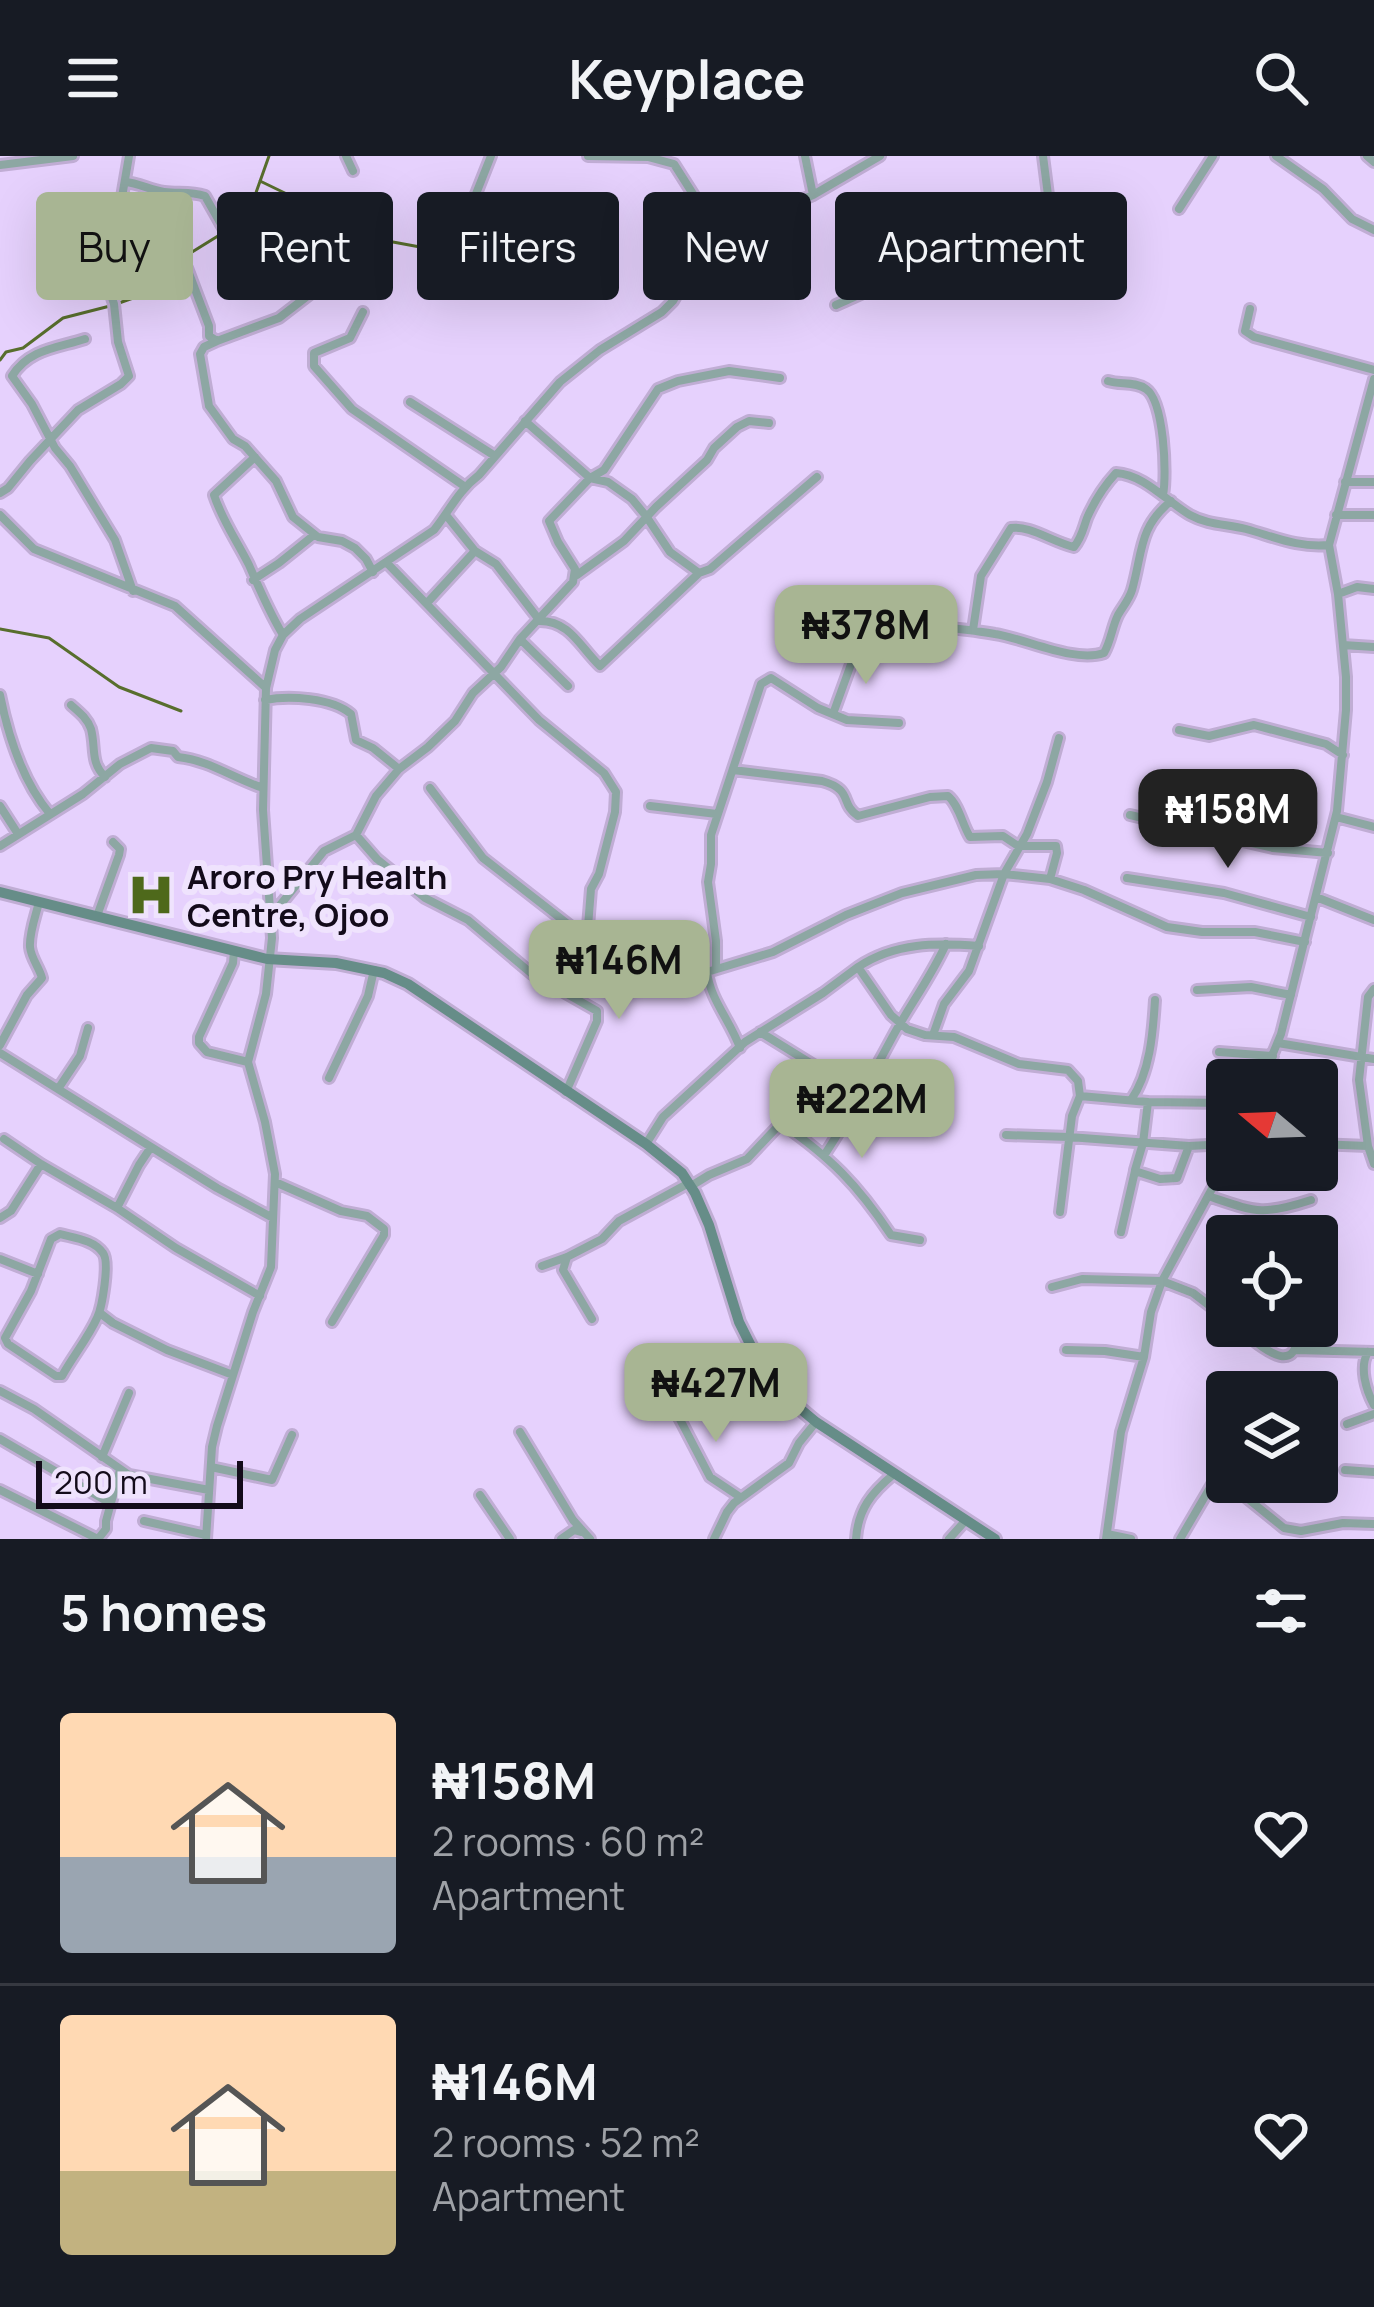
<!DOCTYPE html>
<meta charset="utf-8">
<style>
body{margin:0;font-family:Manrope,sans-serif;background:#242831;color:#f1f3f6;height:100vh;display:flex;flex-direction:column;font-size:45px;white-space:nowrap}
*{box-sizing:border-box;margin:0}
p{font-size:39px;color:#9ea1a6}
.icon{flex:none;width:66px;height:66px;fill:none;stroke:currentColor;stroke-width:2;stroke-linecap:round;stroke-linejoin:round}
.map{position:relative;height:1383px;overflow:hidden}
.panel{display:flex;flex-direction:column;background:#171b24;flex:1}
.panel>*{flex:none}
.banner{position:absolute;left:36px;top:36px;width:1302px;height:108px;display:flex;gap:24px}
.needle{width:78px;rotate:289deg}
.tools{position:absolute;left:1206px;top:903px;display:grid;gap:24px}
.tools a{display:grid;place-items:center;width:132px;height:132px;border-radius:12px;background:#171b24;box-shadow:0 12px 48px #0002;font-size:60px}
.scale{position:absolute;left:36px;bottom:30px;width:207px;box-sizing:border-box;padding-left:12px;border:6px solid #130b1a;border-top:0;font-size:33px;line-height:42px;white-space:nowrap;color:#130b1a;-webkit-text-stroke:9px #efe3fd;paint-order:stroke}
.price{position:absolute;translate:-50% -102px;padding:0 27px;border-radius:24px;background:#a8b593;color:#111;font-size:39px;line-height:78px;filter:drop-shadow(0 3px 6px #0008)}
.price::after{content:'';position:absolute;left:50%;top:72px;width:36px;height:27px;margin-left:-18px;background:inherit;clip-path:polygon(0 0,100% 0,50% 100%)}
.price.on{background:#222;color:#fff}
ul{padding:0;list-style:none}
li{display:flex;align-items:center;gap:36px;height:300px;padding:0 60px}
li+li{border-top:3px solid #363941}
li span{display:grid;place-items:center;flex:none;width:336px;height:240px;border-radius:12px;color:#555}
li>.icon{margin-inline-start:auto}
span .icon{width:144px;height:144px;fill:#fffc;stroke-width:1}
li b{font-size:51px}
h2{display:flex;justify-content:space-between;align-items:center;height:144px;padding:0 60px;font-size:51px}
.tag{padding:0 42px;border-radius:12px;background:#171b24;box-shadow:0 12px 48px #0002;font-size:42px;line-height:108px}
.tag.on{background:#a8b593;color:#111}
header{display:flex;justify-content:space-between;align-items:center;height:156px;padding:0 60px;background:#171b24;font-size:54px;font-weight:700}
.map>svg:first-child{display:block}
</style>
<header><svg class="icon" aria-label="menu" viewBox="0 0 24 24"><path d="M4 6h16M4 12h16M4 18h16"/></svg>Keyplace<svg class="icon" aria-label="search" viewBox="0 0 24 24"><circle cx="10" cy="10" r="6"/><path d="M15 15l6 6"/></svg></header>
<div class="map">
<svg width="1374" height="1383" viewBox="0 0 1374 1383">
<rect width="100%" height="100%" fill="#e6d1fd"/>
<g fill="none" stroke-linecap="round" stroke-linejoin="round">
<path stroke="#586e2d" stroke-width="3" d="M260,25L291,40L336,71L382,84L518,109L570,106L591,87
M119,147L136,141L184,101L247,62L269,0
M0,204L6,196L23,192L63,162L110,150
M0,473L49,482L119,531L181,555"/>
<defs>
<path id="street" d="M346,0L353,15
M588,0L648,1L674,8L719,79
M805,0L813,39
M1276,0L1323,33L1352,63L1374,74
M1367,0L1374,6
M0,9L73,0
M125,26C139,27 150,34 164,36C178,38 190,35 205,40L226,77L233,80L260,63L287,56L295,90L315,119L314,135
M1179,53L1213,0
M468,58L491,0
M43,72L72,82L107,78
M187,112L209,170V180L217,185L204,191L200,198L209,250L233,283L245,290L276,325L293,361L318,381L342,385L355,392L366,403L373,416
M836,149L932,106L962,102L1012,110H1020L1032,104L1049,47L1043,0
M1250,153L1245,175L1254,181L1374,214
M363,156L350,182L314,197V210L352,253L464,330
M85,183C57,192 29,193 12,220L32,248L55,292L70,310L115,384L133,435
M217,185L279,162L314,135L334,126
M1108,225C1120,229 1135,225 1146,233C1164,245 1167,318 1163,339
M410,246L495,300
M525,265L590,322L608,326L632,343L646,360L670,396L699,417L710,413L817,321
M255,301L214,339C222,364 237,385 249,409C259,432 269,456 283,479
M1345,326H1374
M0,337L8,332L30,305L78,254L121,228L129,220L118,186L114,148L102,111L107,78L122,41L129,0
M0,359L34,393L175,450L265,531
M446,359L475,395L496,408L540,465C570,465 580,491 600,510L699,417
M1336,359H1374
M386,406L539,564L604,617L616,636L615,656L599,718L591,733L587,783
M577,419L624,385L656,351L707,304L714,292L737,271L749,265L769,267
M253,424L279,407L314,379
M1338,438L1357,431L1374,433
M427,447L475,395
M973,474L981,420L1011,372C1029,369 1053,386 1074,391C1082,381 1083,373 1087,362C1094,346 1104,330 1116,317C1145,319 1166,345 1190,359C1208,369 1227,368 1246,373C1275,381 1298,392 1329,389
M817,476L836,455L849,451C896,471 945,469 995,478C1027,483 1074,507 1104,497C1111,485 1112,471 1118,459C1123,450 1129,444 1132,434C1143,396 1138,372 1171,345
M520,483L568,530
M1343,489L1374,491
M0,539C8,579 23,626 50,658
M265,544C289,539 332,542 351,558L356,584L373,592L399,613
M71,549C79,556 87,562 91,573C96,592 90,606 105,621
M833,558L858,489
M1179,574L1209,580L1254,569L1326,588L1343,599
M733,614L822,625C854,634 839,647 858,660L930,641L948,640C959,649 962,668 970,681L1003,680L1018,690H1056L1057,697L1050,723
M430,632L483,702L587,783L566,808L553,831
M0,650L18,678
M650,650L717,658
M1130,659L1273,692L1328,697
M1336,661L1374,671
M356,679L377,703L425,742L468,764L532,818L597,855V865L566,936
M0,690L83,638L120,608L151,592L173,595L178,601C208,604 233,622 263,632
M1127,722L1224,737L1311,761
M1316,741L1374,764
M272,759L324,695L356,679L376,640L399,613L428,591L455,565L473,537L501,511L520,483L573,426L575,413L558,386L549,365L590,322L604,314L658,233L678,225L729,215L780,222
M97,760L119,699L120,693L113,686
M234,795L233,807L199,881V887L207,896L248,906
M858,811C896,786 936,787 979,790
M716,813V785L708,726L711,708V679L761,528L771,522L818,552L847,564L899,567
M1374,833L1368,841L1359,924L1368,990L1374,1008
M1197,834L1251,831L1291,839
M760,876L862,939
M933,879L944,848L969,815L1004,718L1027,678L1047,626L1059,582
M1278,887L1374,903
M0,889L27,839L42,822C39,811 31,802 30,791C29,777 36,759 39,746
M740,892C731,866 710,843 707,816L773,796L846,759L902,737L976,719L1004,718L1050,723L1084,734L1167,771L1202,776H1255L1305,786
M1219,896L1273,900
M0,897L217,1032L273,1062
M329,922L368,840L374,814
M1262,924L1281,878L1337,655L1346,554V521L1338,438L1329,389L1374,223
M58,933L80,900L88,872
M1131,944C1150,917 1153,877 1155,844
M1148,946L1143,987L1135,1014L1138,1016L1160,1023L1177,1022L1189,990L1227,988
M1006,979L1069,981L1189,990
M4,983L41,1008L117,1052L176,1092L260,1140
M646,988L663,961L745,886L823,837L858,811L891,859L907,873L925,879L954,881L1019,908L1068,914L1078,925L1080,940L1148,946L1227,947
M1317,988L1368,990
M825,998C850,960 871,921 893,880C910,849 931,821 946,788
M275,1026L341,1055L367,1060L384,1073V1079L332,1166
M691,1030L709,1019L747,1003L781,967C831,1002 857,1028 891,1079L920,1084
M1208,1040C1256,1056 1262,1060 1311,1044
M117,1052L139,1009L151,991
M1060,1056L1072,960L1080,940
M0,1062L11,1055L41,1008
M1271,1071L1275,1080
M1121,1076L1135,1015
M60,1078C75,1082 94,1084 103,1097C110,1106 102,1152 97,1162C88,1182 73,1200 62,1220H56L8,1188L5,1182L31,1135L51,1083Z
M567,1101L563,1114L592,1163
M0,1103L38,1118
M542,1110L567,1101L602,1083L619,1065L689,1027
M1052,1131L1082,1123L1162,1125L1193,1137L1227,1163
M100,1157L113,1167L167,1194L233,1219
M1236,1170C1259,1188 1298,1228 1299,1170
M1066,1194L1105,1195L1144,1201
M1295,1194L1374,1196
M1368,1196C1359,1211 1366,1234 1374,1249
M0,1235L34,1253L129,1319L209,1334
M673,1250L710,1321L740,1341
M1347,1268L1374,1258
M520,1276L573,1364L590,1383
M0,1283L110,1347
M102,1301L129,1237
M211,1311L272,1324L292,1279
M1345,1314L1374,1316
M0,1334L98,1383L106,1373V1365L120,1314
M480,1339L510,1383
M144,1365L206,1379
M1107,1378L1131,1383
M206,1383L212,1291L217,1270L253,1156L271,1111L275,1018L265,966L248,906L266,838L272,782L263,654L266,532L275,494L283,479L300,463L434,374C450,354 458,335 479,319L560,226L600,194L662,156L673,145L705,91L719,79L813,39L880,0
M561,1383L574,1374L581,1376
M714,1383L727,1356L734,1347L789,1307L799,1287L816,1266
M856,1383C858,1353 872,1336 894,1318
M949,1383L966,1364
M1106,1383L1121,1276L1144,1201L1151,1156L1162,1125L1227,1005
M1180,1383L1214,1325H1226L1284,1372L1301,1375L1343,1367L1374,1368"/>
<path id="secondary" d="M0,736L267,803L336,807L384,817L408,828L646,988L682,1017L695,1037L709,1069L739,1166L760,1208L779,1235L816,1266L995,1383"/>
</defs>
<use href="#street" stroke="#c0add4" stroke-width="14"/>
<use href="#secondary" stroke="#c0add4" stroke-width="16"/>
<use href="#street" stroke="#8da7a3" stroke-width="8"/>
<use href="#secondary" stroke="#668d88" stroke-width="10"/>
</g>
<defs>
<symbol id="hospital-bare" viewBox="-9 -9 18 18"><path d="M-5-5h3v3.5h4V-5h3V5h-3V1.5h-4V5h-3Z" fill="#4e691b" stroke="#efe3fd" stroke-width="2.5" paint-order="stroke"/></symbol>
</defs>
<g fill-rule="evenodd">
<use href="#hospital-bare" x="118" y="706" width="66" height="66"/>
</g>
<g text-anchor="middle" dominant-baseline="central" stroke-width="12" stroke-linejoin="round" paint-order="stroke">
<g font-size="33" font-weight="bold" fill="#130b1a" stroke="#efe3fd" text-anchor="start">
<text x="187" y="720">Aroro Pry Health<tspan x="187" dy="38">Centre, Ojoo</tspan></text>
</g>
</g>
</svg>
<div class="tools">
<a><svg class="needle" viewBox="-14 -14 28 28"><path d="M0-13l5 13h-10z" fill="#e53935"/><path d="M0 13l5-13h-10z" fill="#9ea1a6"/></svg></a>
<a><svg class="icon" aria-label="locate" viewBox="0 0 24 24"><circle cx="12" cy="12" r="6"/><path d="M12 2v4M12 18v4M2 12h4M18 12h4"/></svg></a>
<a><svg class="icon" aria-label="layers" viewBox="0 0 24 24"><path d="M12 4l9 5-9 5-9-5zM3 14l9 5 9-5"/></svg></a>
</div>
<div class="scale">200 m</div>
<b class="price" style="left:866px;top:531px">₦378M</b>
<b class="price on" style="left:1228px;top:715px">₦158M</b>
<b class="price" style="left:619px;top:866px">₦146M</b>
<b class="price" style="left:862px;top:1005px">₦222M</b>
<b class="price" style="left:716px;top:1289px">₦427M</b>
<div class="banner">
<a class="tag on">Buy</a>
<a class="tag">Rent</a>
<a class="tag">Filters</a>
<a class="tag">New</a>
<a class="tag">Apartment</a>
</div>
</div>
<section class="panel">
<h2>5 homes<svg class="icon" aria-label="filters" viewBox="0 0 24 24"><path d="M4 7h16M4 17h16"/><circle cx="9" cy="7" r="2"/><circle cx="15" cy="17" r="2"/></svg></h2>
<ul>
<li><span style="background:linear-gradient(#ffd9b3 60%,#9aa5b1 0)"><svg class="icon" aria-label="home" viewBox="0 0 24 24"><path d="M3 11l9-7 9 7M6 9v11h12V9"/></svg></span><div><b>₦158M</b><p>2 rooms · 60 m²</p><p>Apartment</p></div><svg class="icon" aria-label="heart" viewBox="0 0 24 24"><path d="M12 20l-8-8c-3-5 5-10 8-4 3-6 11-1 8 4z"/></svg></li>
<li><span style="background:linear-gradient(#ffd9b3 65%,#c2b280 0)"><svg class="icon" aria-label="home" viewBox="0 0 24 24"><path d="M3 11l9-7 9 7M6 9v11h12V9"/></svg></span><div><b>₦146M</b><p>2 rooms · 52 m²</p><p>Apartment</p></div><svg class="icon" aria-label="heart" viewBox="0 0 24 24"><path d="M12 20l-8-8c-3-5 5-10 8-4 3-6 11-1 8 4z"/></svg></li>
</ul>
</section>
